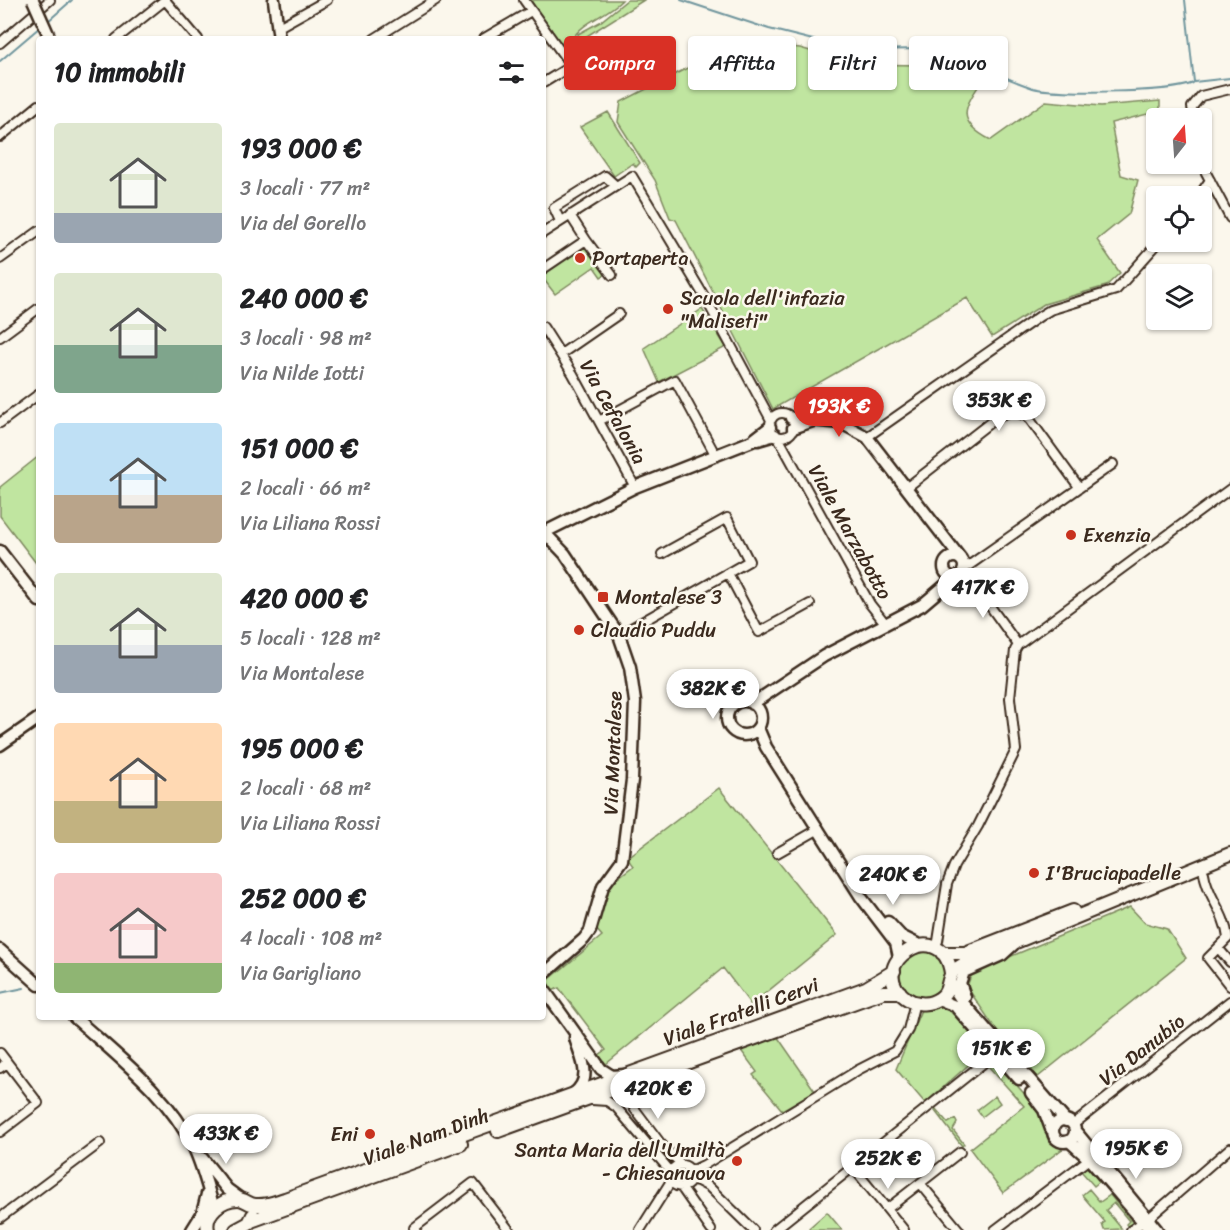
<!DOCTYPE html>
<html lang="it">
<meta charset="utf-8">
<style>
body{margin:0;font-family:Sriracha,sans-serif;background:#f2f2f2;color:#202124;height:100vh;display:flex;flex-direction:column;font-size:22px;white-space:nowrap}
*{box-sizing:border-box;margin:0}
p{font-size:20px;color:#757577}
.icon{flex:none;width:33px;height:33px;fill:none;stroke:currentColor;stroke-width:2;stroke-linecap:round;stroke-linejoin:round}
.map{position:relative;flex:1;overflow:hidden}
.drawer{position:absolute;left:36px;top:36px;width:510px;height:984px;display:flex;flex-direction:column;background:#fff;border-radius:6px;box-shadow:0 2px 4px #0004}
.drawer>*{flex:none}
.guide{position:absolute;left:564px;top:36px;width:570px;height:54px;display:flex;gap:12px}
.needle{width:39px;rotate:17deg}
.buttons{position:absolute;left:1146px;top:108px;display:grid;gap:12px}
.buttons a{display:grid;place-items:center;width:66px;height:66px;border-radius:6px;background:#fff;box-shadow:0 2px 4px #0004;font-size:30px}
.price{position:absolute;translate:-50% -51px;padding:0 14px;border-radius:21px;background:#fff;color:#222;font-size:20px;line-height:39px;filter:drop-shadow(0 2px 3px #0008)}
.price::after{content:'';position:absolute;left:50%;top:36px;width:18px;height:14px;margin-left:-9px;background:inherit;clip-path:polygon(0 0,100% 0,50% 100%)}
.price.on{background:#d93025;color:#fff}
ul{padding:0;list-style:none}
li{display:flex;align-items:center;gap:18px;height:150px;padding:0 18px}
li span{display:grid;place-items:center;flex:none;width:168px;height:120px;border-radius:6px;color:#555}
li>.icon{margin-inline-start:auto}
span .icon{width:72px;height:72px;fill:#fffc;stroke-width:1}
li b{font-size:26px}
h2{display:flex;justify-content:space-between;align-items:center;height:72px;padding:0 18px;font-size:26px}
.chip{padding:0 21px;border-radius:6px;background:#fff;box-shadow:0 2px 4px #0004;font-size:21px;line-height:54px}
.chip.on{background:#d93025;color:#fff}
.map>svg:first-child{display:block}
</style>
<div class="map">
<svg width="1230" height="1230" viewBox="0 0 1230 1230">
<rect width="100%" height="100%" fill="#fbf7ec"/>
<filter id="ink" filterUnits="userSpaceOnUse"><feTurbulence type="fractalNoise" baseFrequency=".0167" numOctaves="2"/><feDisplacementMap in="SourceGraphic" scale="12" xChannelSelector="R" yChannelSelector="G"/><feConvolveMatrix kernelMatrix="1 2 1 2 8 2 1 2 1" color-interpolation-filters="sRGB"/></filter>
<g filter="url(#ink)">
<path fill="#c0e5a0" stroke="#7e885f" stroke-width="1.5" d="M530,0H622C608,15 581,22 572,40L558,42Z
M627,0H644L579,41L578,34L600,22Z
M740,41L800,48L855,64L921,65L984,78C964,107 954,121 991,140L1046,101L1101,106L1160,101V111L1111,123L1121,175L1138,180L1129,214L1097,240L1120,273L1106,286L1044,304L992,337L967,298L773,409L676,220L670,218L655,180L618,122L621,102Z
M608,112L640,163L636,167L633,163L614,176L580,127Z
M585,243L608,273L601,277L594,267L555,294L545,281L543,282V271Z
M702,309L726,347L659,382L644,348Z
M39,456V567L0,516V487Z
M719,788L837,935L751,1005L723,968L606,1064L599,1055L606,1050L559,988L552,991L546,982L602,936L596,929L611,883L633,866L627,858Z
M1130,907L1145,923L1167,929L1186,958L1038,1077L999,1034L971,993L967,986L971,976L978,970Z
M900 974a23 23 0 1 1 46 0a23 23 0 1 1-46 0Z
M940,1006C958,1007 972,1034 983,1048L982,1053L925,1103L896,1069L921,1010Z
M777,1036L815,1091L782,1110L753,1075L757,1072L740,1049Z
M996,1062L1038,1109L1049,1142L1059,1147H1065L1003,1193L970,1149L1024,1106L988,1066Z
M995,1096L1000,1103L982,1117L977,1110Z
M935,1108L948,1123L955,1119L957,1123L953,1130L964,1144L962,1146L935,1111Z
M1087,1167L1100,1181L1094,1186L1081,1171Z
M673 1176a8 8 0 1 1 16 0a8 8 0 1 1-16 0Z
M1089,1189L1100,1202L1110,1195L1133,1223L1128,1227L1126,1224L1129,1221L1114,1203L1106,1210L1122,1229L1104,1230L1102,1224L1105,1222L1082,1195Z
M827,1212L842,1230H810L809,1228Z"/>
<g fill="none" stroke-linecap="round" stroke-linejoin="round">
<path stroke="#6f959d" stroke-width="2" d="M681,0L769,29L853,50L928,49
M1185,0L1194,82
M47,22L72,0
M933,50C968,59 1000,77 1033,88C1051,94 1183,93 1194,82L1230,78
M0,61L40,27
M0,993L24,988"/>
<defs>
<path id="street" d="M524,0L571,66L543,83
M277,28L327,0
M116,39L165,0L198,39
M374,39L436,0
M483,39L531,11
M0,43L50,0
M1194,118L1192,107L1201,96L1230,89
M0,137L39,105
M1202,156L1204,169L1230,218
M1199,196L1210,180
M560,221L554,208L605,176L616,186
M543,233L632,176L707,301L771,420
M586,240L612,275
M0,259L39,231
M543,269L586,240L570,215
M543,327L573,374L635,487
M0,337L39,308
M561,354L619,314
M770 425a12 12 0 1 1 24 0a12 12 0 1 1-24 0Z
M599,421L675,380L716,456
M0,423L39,394
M778,437L870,604L885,623
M867,437L1040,316L1050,310L1116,290L1159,242
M906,488L996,418L1014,411L1028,417L1079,487
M964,569L1113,464
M964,570L1018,645
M728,573L759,632L810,604
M619,635L749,561L727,518L662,554
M777,853L819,829
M1204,873C1207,896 1225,912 1228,938L1208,958L1230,986
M938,941L947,884L954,866L978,826L1016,750L1010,698L1015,650L1018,645L1230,489
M1219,949L1230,962
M0,1053L38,1103L0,1132
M0,1068L7,1063
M646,1081L636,1092L634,1108L661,1144L682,1165
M592,1100L607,1101L616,1107L671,1172
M1074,1124L1230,1001
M670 1176a11 11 0 1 1 22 0a11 11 0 1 1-22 0Z
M852,1166L904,1230
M691,1171L704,1165L858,1070L895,1051L908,1030L915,1002
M692,1178L709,1187L753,1230
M920,1183L959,1230
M681,1187L711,1230
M887,1209L960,1152
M0,1218L100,1143
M1149,1218L1230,1148
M416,1230L414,1228L473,1183L509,1230
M640,1230L671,1181
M774,1230L996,1053
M995,1230L1089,1159
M1131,1230L1143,1222"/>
<path id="secondary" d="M274,0L279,39
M791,418L841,423L867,437L961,559
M793,428L813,421
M758,440L775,435
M543,531L565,554L619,635L630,667L635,702L632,780L622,860L603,886L590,931L584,939L543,975
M545,532L635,487L752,441L770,427
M0,551L39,601
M944 567a10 10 0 1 1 20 0a10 10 0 1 1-20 0Z
M727 718a17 17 0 1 1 34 0a17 17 0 1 1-34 0Z
M752,704L824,656L922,605L955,577
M758,728L766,747L861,897L896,943L899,957
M0,745L39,718
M888,922L901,936L921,946
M0,950L39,985
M950,983L964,1004L1066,1121
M543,988L601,1069L612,1076L624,1075
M965,997L960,983L964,972L1002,955L1013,945
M938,999L955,1006L1019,1079
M74,1017C118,1057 168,1094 194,1148C203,1168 208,1188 214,1209
M1031,1093L1044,1110L1051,1129
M573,1094C594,1079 581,1058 575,1038
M1053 1131a11 11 0 1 1 22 0a11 11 0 1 1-22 0Z
M1077,1133L1157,1230
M1069,1141L1089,1159L1150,1230
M202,1158L227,1189L242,1200
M192,1230L202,1214L207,1194"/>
<path id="primary" d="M942,953H965L1073,911
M951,973C942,913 861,965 906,998C913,1003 924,1005 932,1002C952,994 945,984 952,973C954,969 963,965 967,962L1230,854
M498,1131L883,992H900
M251,1221L461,1144
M208,1230C204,1213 222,1199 238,1199C245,1199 249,1205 256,1205C266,1206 275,1202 285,1199L866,988L894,971
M236,1230L249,1223L253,1215"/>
</defs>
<use href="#street" stroke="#3b2a1e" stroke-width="12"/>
<use href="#secondary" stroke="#3b2a1e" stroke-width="15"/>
<use href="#primary" stroke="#3b2a1e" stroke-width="16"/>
<use href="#street" stroke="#fbf7ec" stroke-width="8"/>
<use href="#secondary" stroke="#fbf7ec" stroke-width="10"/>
<use href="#primary" stroke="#fbf7ec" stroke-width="12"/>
<defs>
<path id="secondary-bridge" d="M33,0L49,36"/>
</defs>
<use href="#secondary-bridge" stroke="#3b2a1e" stroke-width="15" stroke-linecap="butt"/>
<use href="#secondary-bridge" stroke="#fbf7ec" stroke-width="10"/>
</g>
</g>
<g fill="#c8321e" stroke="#fbf7ec" stroke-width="2">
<circle cx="580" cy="258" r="6"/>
<circle cx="668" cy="309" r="6"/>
<circle cx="1071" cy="535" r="6"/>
<rect x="597" y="591" width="12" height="12" rx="3"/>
<circle cx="579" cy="630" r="6"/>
<circle cx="1034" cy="873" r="6"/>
<circle cx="370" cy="1134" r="6"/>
<circle cx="737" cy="1161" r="6"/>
</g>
<g text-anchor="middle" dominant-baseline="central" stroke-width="5" stroke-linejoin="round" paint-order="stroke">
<g font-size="20" fill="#3b2a1e" stroke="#fbf7ec" text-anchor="start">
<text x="592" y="258">Portaperta</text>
<text x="680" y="298">Scuola dell'infazia<tspan x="680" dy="23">"Maliseti"</tspan></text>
<text x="1083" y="535">Exenzia</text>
<text x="615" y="597">Montalese 3</text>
<text x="591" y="630">Claudio Puddu</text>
<text x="1046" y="873">I'Bruciapadelle</text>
<text x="358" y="1134" text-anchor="end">Eni</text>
<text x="725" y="1150" text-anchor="end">Santa Maria dell'Umiltà<tspan x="725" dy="23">- Chiesanuova</tspan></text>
</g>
<g font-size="20" fill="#3b2a1e" stroke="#fbf7ec">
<text transform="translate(613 412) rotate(61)">Via Cefalonia</text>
<text transform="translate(850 532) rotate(61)">Viale Marzabotto</text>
<text transform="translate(613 753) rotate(-88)">Via Montalese</text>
<text transform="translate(741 1012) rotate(-20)">Viale Fratelli Cervi</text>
<text transform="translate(1142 1050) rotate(-38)">Via Danubio</text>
<text transform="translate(426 1137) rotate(-20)">Viale Nam Dinh</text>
</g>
</g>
</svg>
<div class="buttons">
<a><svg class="needle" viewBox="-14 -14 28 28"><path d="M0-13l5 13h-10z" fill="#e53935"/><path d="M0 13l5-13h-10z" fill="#757577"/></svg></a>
<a><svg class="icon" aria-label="locate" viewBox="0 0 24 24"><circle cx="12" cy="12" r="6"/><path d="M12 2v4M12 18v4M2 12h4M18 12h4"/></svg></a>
<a><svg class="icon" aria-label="layers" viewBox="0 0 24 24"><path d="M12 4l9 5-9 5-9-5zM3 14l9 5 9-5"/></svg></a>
</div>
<b class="price" style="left:999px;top:432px">353K €</b>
<b class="price on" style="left:839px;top:438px">193K €</b>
<b class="price" style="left:983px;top:619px">417K €</b>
<b class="price" style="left:713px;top:720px">382K €</b>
<b class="price" style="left:893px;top:906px">240K €</b>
<b class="price" style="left:1001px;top:1080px">151K €</b>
<b class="price" style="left:658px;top:1120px">420K €</b>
<b class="price" style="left:226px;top:1165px">433K €</b>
<b class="price" style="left:1136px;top:1180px">195K €</b>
<b class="price" style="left:888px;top:1190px">252K €</b>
<div class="guide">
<a class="chip on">Compra</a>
<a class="chip">Affitta</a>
<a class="chip">Filtri</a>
<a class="chip">Nuovo</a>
</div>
<section class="drawer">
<h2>10 immobili<svg class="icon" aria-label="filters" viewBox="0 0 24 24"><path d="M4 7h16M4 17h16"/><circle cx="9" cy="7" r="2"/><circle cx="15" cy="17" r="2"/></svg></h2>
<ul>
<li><span style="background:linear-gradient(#dfe7d0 75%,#9aa5b1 0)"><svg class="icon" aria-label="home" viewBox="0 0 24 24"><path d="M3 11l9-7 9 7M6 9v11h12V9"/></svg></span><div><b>193 000 €</b><p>3 locali · 77 m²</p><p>Via del Gorello</p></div></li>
<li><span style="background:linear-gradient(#dfe7d0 60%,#7fa58c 0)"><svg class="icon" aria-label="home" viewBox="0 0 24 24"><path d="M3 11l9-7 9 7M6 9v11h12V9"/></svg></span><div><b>240 000 €</b><p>3 locali · 98 m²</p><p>Via Nilde Iotti</p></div></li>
<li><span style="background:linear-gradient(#bfe0f5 60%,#b9a48a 0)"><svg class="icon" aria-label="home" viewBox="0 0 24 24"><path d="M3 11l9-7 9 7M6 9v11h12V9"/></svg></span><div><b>151 000 €</b><p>2 locali · 66 m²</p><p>Via Liliana Rossi</p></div></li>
<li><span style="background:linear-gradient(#dfe7d0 60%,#9aa5b1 0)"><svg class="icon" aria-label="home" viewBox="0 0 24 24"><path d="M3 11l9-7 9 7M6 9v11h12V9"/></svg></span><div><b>420 000 €</b><p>5 locali · 128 m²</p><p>Via Montalese</p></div></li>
<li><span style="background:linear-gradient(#ffd9b3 65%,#c2b280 0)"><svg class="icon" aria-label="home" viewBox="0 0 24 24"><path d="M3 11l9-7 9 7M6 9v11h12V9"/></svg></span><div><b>195 000 €</b><p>2 locali · 68 m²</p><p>Via Liliana Rossi</p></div></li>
<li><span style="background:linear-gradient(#f6c9c9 75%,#8fb573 0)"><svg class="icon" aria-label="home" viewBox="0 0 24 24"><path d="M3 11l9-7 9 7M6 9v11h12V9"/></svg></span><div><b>252 000 €</b><p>4 locali · 108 m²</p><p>Via Garigliano</p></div></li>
</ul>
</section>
</div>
